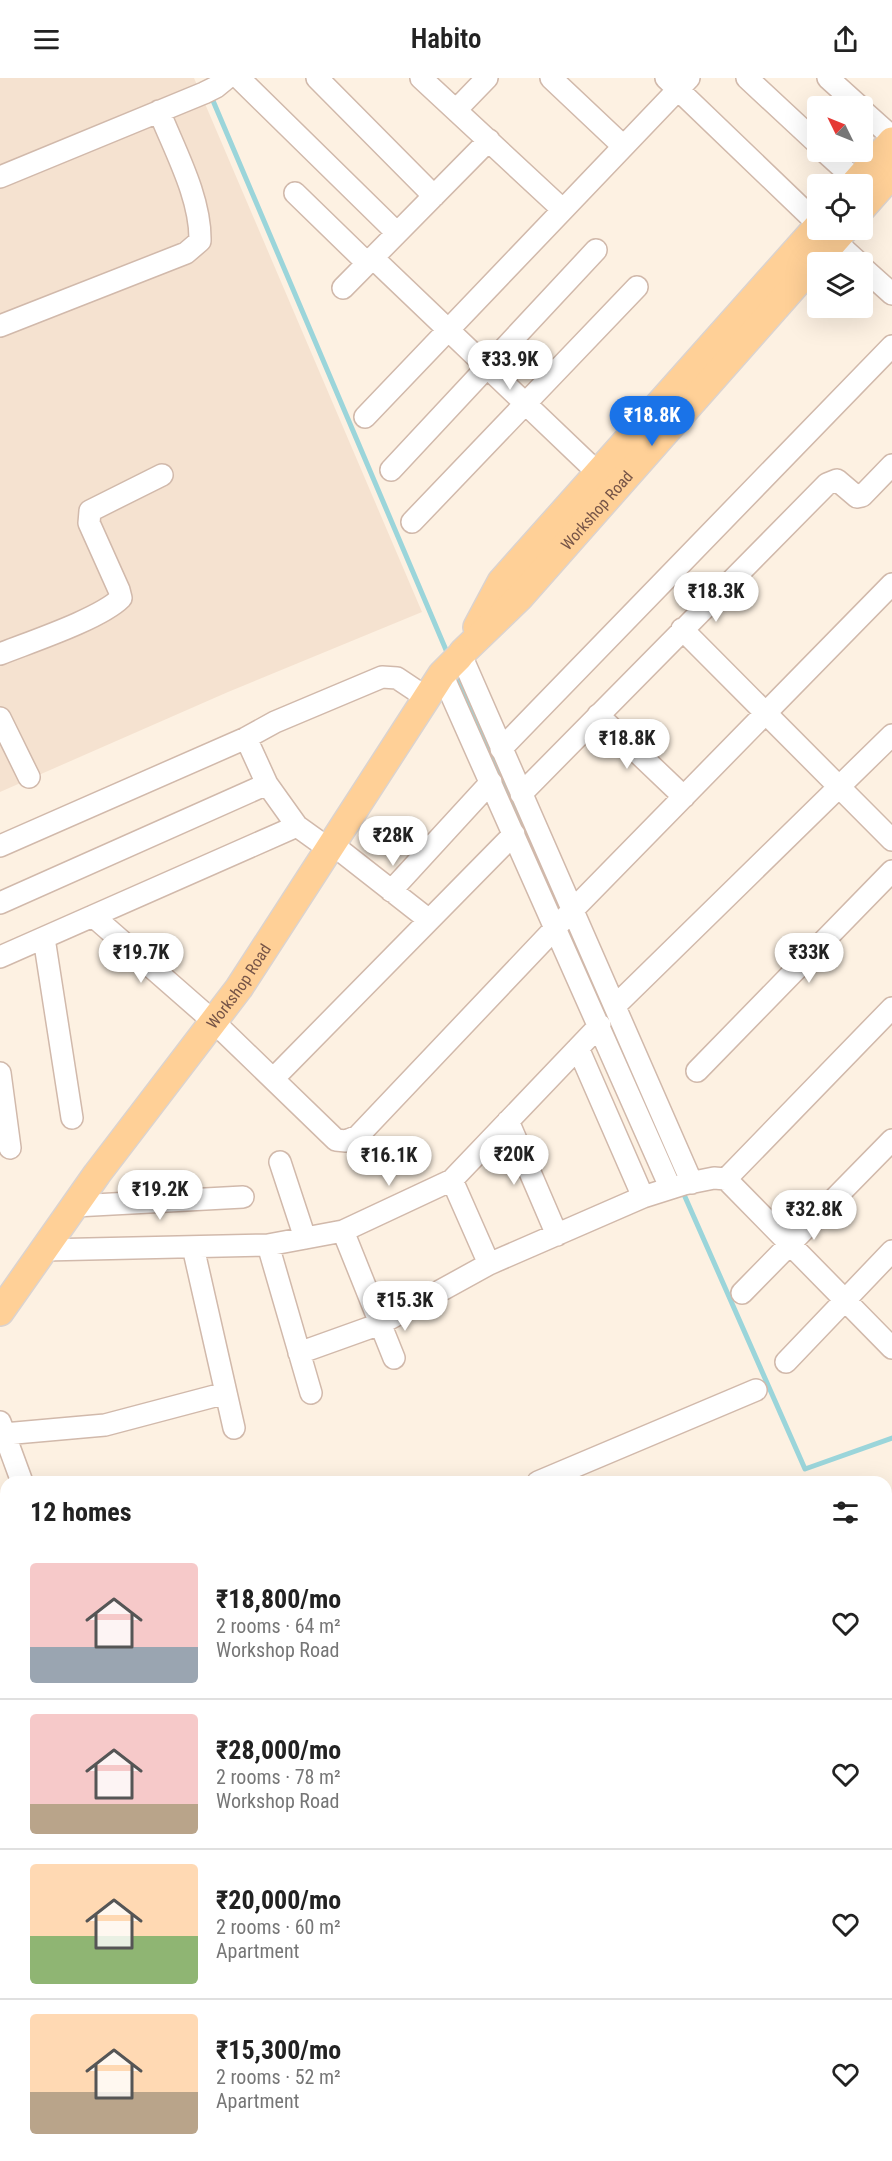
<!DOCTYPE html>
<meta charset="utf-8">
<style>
body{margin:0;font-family:"Roboto Condensed",sans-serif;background:#f6f6f6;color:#222;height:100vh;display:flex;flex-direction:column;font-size:22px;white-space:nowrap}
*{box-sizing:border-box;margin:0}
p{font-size:20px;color:#767676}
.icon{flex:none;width:33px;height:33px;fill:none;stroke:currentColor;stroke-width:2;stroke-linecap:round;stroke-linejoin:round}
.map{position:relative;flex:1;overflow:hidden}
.side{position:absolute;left:0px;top:1398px;width:892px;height:686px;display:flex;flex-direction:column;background:#fff;border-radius:18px 18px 0 0;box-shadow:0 6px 24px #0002}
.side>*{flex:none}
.needle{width:39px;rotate:313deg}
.tools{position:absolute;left:807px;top:18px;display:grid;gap:12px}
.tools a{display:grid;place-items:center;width:66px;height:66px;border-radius:6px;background:#fff;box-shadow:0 6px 24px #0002;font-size:30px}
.price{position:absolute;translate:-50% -51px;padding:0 14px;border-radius:21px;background:#fff;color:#222;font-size:20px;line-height:39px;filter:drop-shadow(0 2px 3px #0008)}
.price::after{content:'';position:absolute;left:50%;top:36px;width:18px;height:14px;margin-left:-9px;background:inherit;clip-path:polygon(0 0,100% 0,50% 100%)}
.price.current{background:#1a73e8;color:#fff}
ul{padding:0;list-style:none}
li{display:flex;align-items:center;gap:18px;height:150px;padding:0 30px}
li+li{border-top:2px solid #e0e0e0}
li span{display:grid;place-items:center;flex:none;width:168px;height:120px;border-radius:6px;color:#555}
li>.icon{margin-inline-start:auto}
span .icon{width:72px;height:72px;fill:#fffc;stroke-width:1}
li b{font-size:26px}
h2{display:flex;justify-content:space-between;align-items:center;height:72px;padding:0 30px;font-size:26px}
header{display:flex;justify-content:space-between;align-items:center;height:78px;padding:0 30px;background:#fff;font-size:27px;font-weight:600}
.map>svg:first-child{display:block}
</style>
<header><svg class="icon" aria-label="menu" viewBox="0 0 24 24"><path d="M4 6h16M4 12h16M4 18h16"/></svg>Habito<svg class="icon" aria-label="share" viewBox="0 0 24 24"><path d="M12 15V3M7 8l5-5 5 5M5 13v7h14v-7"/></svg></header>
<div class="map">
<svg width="892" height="2083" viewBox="0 0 892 2083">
<rect width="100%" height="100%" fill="#fdf1e2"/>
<path fill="#f5e2d0" d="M0,0H194L422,534L228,614L0,714Z"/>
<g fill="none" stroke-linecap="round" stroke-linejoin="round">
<path stroke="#9bd5da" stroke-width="5" d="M211,18L449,579
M455,593L557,829
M682,1112L805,1391L892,1360"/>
<defs>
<path id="minor" d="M239,0L397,155
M317,0L434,118
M421,0L562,131
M551,0L623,68
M666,0L818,146
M747,0L818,66
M828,0L859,28
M456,32L487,0
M862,32L892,59
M825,74L857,103
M0,99L204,15L216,9L227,0
M295,115L367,185
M823,152L858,184
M373,180L598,395
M862,189L892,216
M343,210L489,62
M0,248L186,175L200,163C201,120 175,73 159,33
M365,339L689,0
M391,392L596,172
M412,444L637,209
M682,551L892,762
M0,576C30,564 100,541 121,520L119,512L89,445L90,433L162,397
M461,577L692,1105
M442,596L670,1109
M598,637L684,719
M0,640L29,699
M501,671L892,268
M521,716L827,406L837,402L857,419L862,418L892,387
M332,766L429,842
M0,768L246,660
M329,771L297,748L267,706L246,660L275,644L382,599L397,600L427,620
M391,813L491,704
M0,825L267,706
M93,838L214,944L336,1062L346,1063L358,1058L560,845L892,506
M44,860L72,1040
M0,879L297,748
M615,928L892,657
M578,970L643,1119
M697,993L892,793
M0,995L10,1070
M274,1000L514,756
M508,1043L557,1157
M280,1084L305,1160
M726,1101L892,930
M75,1128L243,1119
M343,1153L394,1280
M268,1167L311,1315
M193,1169L234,1350
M44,1172L268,1167L343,1153L452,1102
M489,1186L452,1102L600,947
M742,1215L892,1062
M299,1275L380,1246L489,1186L643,1119L684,1106L714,1100L726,1101L892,1270
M786,1284L892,1173
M0,1344L22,1404
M4,1356L105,1347L226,1315
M538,1404L756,1312
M0,1523L6,1520
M887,1584L892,1590
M886,1618L892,1613
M0,1632L6,1630
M886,1814L892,1809
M886,1951L892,1945
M886,1990L892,1995
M0,1999L6,1998
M191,2078L192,2083
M764,2083L770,2078"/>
<g id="major">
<path d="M854,106L892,63"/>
<path d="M862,130L892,96"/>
<path d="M477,549L501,504L818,148"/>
<path id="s1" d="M463,574L519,520L844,152"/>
<path id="s2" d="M0,1234L97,1096L239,910L442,596L459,579"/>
</g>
</defs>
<use href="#minor" stroke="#d1b9ab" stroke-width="24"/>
<use href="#major" stroke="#dbd3cf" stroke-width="30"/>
<use href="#minor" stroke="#fff" stroke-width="21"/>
<use href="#major" stroke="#ffd097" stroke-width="27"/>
<path stroke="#b2a0c7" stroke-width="4.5" stroke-dasharray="9 6" stroke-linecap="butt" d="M886,1479L892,1477
M886,1494L892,1491
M0,1866L6,1864"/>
</g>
<g text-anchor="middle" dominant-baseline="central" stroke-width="4.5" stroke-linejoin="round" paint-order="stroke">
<g font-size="16" fill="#765447" stroke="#fff5e9">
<text stroke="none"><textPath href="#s1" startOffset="195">Workshop Road</textPath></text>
<text stroke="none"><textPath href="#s2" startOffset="404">Workshop Road</textPath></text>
</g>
</g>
</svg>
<div class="tools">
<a><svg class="needle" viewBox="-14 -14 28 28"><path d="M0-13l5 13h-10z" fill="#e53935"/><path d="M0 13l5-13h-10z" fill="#767676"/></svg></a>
<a><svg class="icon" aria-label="locate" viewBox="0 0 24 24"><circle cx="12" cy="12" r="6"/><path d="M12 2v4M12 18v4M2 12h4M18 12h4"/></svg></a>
<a><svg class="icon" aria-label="layers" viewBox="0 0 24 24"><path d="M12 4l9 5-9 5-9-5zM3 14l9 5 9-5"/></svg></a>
</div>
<b class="price" style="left:510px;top:313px">₹33.9K</b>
<b class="price current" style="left:652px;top:369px">₹18.8K</b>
<b class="price" style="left:716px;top:545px">₹18.3K</b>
<b class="price" style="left:627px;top:692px">₹18.8K</b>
<b class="price" style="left:393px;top:789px">₹28K</b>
<b class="price" style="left:141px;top:906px">₹19.7K</b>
<b class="price" style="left:809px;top:906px">₹33K</b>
<b class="price" style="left:514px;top:1108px">₹20K</b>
<b class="price" style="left:389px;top:1109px">₹16.1K</b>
<b class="price" style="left:160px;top:1143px">₹19.2K</b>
<b class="price" style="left:814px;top:1163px">₹32.8K</b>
<b class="price" style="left:405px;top:1254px">₹15.3K</b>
<section class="side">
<h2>12 homes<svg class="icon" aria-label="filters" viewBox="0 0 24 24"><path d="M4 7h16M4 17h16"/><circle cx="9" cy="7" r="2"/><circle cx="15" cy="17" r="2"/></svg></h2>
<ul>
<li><span style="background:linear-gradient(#f6c9c9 70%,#9aa5b1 0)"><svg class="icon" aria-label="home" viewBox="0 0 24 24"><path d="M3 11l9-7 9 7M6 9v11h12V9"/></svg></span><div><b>₹18,800/mo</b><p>2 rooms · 64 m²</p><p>Workshop Road</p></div><svg class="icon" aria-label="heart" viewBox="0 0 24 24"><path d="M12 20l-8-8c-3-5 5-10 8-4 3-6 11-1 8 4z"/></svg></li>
<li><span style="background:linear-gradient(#f6c9c9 75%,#b9a48a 0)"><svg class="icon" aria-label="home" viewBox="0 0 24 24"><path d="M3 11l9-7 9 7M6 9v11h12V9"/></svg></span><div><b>₹28,000/mo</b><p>2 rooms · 78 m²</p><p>Workshop Road</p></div><svg class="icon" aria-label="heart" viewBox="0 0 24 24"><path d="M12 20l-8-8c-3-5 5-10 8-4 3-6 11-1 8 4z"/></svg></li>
<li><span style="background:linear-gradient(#ffd9b3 60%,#8fb573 0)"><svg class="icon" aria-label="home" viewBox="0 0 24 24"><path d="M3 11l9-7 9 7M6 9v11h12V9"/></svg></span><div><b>₹20,000/mo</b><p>2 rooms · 60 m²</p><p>Apartment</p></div><svg class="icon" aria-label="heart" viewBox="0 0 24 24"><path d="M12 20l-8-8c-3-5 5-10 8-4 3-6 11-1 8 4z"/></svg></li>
<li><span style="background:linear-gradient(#ffd9b3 65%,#b9a48a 0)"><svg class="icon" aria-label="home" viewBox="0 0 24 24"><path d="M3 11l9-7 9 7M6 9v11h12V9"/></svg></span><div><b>₹15,300/mo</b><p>2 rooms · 52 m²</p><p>Apartment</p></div><svg class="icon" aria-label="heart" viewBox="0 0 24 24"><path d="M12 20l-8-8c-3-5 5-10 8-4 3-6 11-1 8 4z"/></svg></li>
</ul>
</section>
</div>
